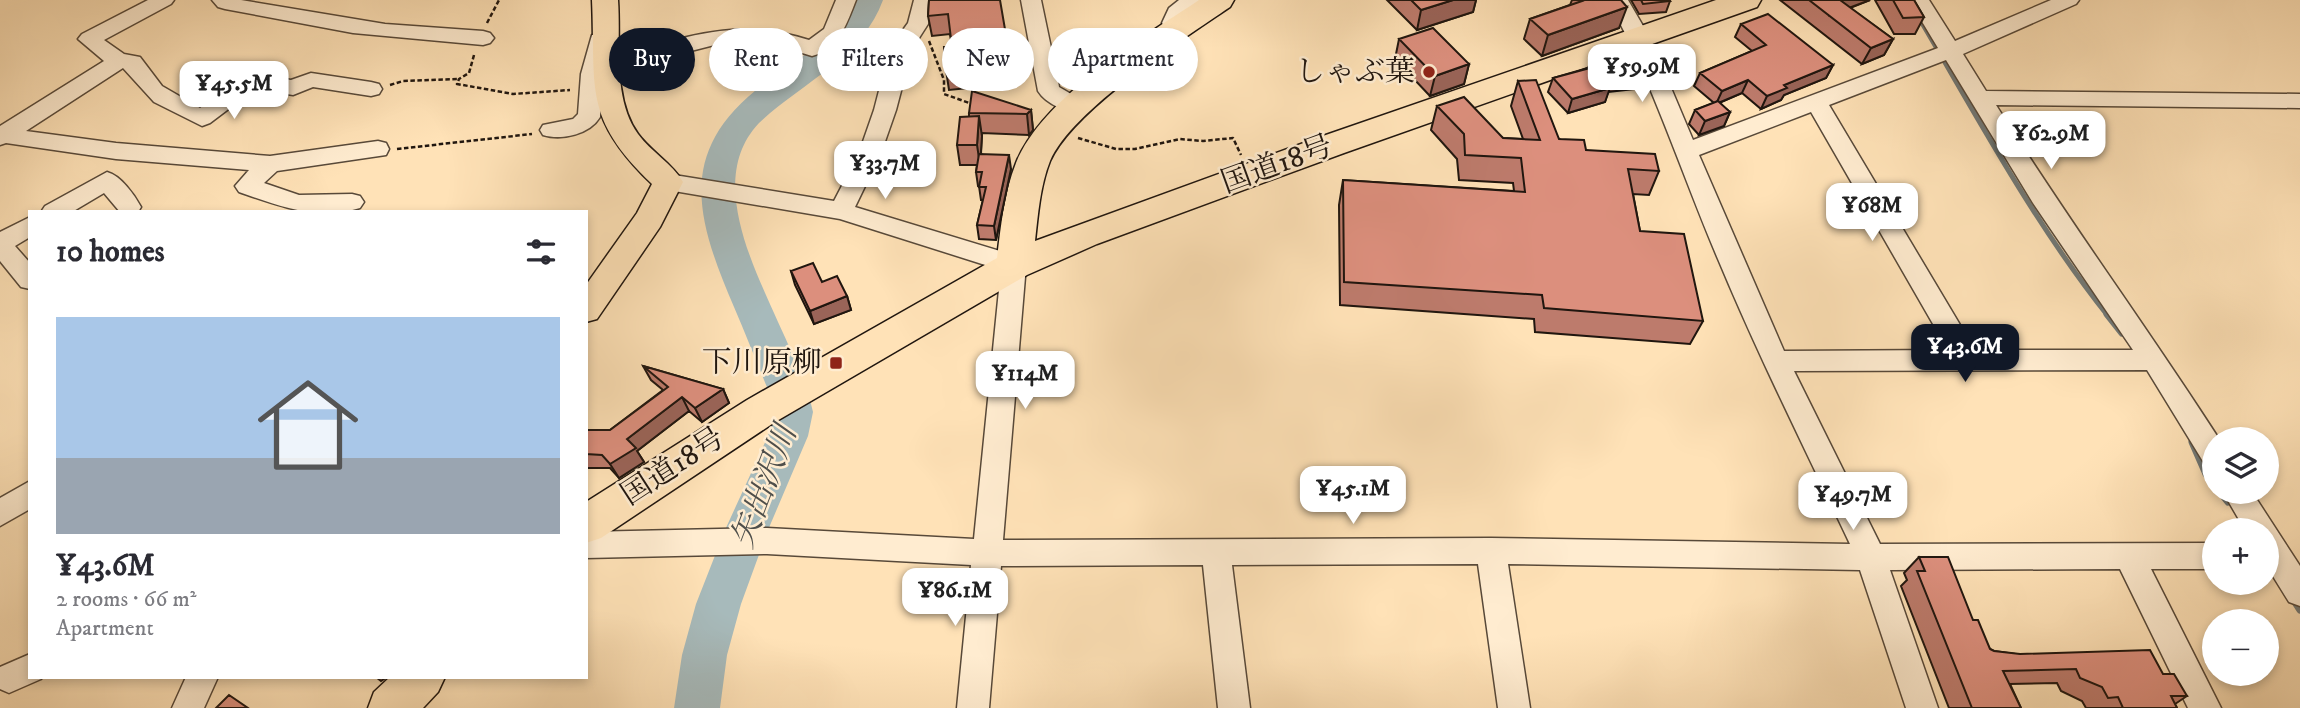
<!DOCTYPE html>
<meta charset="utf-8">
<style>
body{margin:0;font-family:"IM FELL DW Pica","Noto Serif JP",serif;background:#f7f7f7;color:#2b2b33;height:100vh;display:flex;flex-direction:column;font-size:26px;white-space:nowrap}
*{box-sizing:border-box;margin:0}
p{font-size:23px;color:#7c7c81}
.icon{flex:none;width:38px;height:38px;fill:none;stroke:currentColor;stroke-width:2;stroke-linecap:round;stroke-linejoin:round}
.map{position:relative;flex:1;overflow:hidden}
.sheet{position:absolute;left:28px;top:210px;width:560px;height:469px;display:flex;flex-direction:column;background:#fff;border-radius:0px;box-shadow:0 4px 10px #0003}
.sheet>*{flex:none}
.top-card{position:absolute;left:609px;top:28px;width:665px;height:63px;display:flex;gap:14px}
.tools{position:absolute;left:2202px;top:427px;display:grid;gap:14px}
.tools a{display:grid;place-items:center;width:77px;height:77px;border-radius:50%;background:#fff;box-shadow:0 4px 10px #0003;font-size:35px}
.price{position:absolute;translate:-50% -60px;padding:0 16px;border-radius:14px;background:#fff;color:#222;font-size:23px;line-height:46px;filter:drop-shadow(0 2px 4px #0008)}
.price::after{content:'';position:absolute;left:50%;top:42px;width:21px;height:16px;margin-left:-10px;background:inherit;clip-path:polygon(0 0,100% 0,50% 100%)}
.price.selected{background:#111827;color:#fff}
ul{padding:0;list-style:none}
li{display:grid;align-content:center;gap:14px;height:371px;padding:0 28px}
li span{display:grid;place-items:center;height:217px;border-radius:0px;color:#555}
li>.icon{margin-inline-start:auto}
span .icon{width:126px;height:126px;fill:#fffc;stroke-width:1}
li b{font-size:30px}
h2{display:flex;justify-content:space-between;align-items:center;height:84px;padding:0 28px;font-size:30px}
.chip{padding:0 24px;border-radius:32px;background:#fff;box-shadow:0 4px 10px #0003;font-size:24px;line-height:63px}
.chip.selected{background:#111827;color:#fff}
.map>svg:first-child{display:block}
</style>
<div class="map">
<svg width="2300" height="708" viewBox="0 0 2300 708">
<rect width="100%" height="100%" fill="#ffe2b7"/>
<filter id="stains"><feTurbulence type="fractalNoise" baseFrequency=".00286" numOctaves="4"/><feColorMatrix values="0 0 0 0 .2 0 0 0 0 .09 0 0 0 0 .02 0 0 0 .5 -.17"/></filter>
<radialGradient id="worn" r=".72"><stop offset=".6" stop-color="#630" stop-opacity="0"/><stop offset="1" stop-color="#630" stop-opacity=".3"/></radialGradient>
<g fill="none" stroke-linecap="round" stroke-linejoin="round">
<path stroke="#717876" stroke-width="5" d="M1918,16C1978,118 2034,223 2108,316"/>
<path stroke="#717876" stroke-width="7" d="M2107,314L2122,333
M2192,442L2206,474L2214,484
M2220,492L2228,502
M2293,599L2300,610"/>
<path fill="#a7babb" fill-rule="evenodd" d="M853,0H883C863,57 800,84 759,123C707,178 753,265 778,322C789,345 798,368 808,392L813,412L808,436L768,530L741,604L727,655L720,708H674L682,655L696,604L725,530L768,436L773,412L769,392C757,363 746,335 734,307C694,214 676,147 769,80C799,58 839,36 853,0Z"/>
<defs>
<path id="minor" d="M148,0H174L171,4L104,40L124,54L140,57L162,86L200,108L243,76L251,74L291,80L311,73L371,82L379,84L382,89L379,94L371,96L313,87L293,95L255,89L210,123L202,126L154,102L123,68L26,131L116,143L270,156L378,141L386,143L389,149L386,155L277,171L264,183L299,195L352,194L360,196L364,202L360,208C317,221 279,206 239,192L235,186L249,170L116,159L6,143L0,145V126L104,61L78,39L82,34Z
M212,0H241L385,24L483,31L490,33L494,38L490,43L483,45L353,33L225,9L218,7Z
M836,0H856C847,23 839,49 812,56L770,43L726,42L609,72L604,71L600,117C590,134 562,141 543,135L540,130L543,125L573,119L578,114L581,74L592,35H606L610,40L606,59C679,40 734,15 809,40L824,29Z
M914,0H934L928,24L912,49L896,110L881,153L855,207L1023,258L1026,265L1003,540L1491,538L1850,544C1805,449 1758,355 1718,259C1681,172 1653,83 1608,0H1628L1650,38L1693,140L1938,48L1909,0H1929L1955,41L2051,0H2079L2076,4L1963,54L1986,91L2300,94V108L1996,105C2067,219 2147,327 2219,439H2214V467L2204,463L2147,370L1794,371L1880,544L2214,543V569H2151L2221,708H2188L2120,569L1890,570L1938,708H1906L1860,570L1508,564L1530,708H1498L1478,564L1232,565L1250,708H1218L1203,565L1001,566L989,708H957L971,565L767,554L586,558V532L767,528L974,539L1001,270L840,219L668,190L660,188L656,182L660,176L668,174L834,201L859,153L874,110L890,48L908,23ZM1946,60L2033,203L2133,350H1975L1829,105ZM1811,112L1948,350L1784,351L1699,155Z
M1021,0H1041L1054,62L1151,41L1159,43L1162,48L1159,53L1151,55L1072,71L1058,81L1059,87L1085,102L1088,107L1085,112C1071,116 1046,104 1038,91Z
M1179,0H1201L1183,21L1189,28L1186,33C1176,35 1168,32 1162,23L1169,8Z
M107,172C121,176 134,194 141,207L138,212H120L104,193L72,212H41L45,206Z
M30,217V237L15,246L30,263V289L21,287L0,261V232Z
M30,481V509L0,526V498Z
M2223,492H2252L2300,566V606L2289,602L2266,565V530H2245Z
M30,654V677H42L41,679L9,693L0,689V667Z
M186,677H218L204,708H172Z"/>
<path id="major" d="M592,0H618C621,42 612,98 638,134C651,152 672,163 683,182L660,227L597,319L586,322V285L637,213L652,184C582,117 596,88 592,0Z"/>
<path id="highway" d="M1199,0H1234L1230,7C1183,39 1072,110 1050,161C1040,186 1038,215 1035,241L1320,137L1716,0H1761L1757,7L1344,153L1097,244L1027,275L775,422L601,538L586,543V502L747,400L997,258C1001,226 1004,193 1016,163C1042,98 1142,38 1199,0Z
M390,677H445L438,692L423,708H368L374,692Z"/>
</defs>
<use href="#minor" stroke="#584939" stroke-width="3"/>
<use href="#major" stroke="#20160f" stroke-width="3"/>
<use href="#highway" stroke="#20160f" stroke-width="3"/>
<path stroke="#20160f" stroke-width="2.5" stroke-dasharray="4.5 2.5" stroke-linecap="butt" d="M487,23L499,0
M929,41L944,80V94L972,104
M474,55L469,73L459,79L457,84L513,94L570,90
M390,85L403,81L459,79
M1078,138L1116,149H1135L1180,139L1203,141L1233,138L1241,155
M397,149L532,134"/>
<use href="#minor" fill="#ffecd0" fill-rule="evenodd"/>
<use href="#major" fill="#ffe2b7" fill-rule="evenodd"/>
<use href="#highway" fill="#ffe2b7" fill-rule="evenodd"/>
</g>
<path fill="#bd7b6c" stroke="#20160f" stroke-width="2" d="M929,0L1007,41L1009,61L985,64L986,75L977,76L978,87L949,90L946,70L952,47L950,34L932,36L928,16Z
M1387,0H1476L1473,12L1417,30Z
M1572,0H1621L1619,28L1542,56L1524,39L1530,19L1570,5Z
M1631,0H1669L1670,1L1666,12L1639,14Z
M1780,0H1870L1850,8L1893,39L1884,55L1862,64Z
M1875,0H1914L1924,17L1915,34H1894Z
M1741,24L1833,65L1826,78L1784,95L1781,100L1761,109L1742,93L1719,103L1730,112L1724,126L1699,135L1689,124L1695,110L1714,103L1694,86L1700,73L1752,51L1735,37Z
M1399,39L1469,64L1464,84L1430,96L1395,59Z
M1592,58L1639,76L1634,89L1608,92L1605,102L1568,113L1548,92L1553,78L1588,68Z
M1518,81L1559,139L1586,150L1659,171L1649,195L1633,194L1640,231L1703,321L1690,344L1535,332L1534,319L1340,305L1339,205L1343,180L1514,191L1513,183L1459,180L1457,159L1431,130L1437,106L1503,138L1523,139L1511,106Z
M1031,110L1033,130L1029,135L982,133L981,154L1011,169L996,240L979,239L977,225L983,200H981L979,186H978L976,172L977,165H960L957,145L969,116V113Z
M791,271L822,282L847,296L851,310L814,324L795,285Z
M643,366L723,389L729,403L702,422L689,411L637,451L644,462L619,478L610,468H586V430H610L663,390L651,380Z
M1919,557L1973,620L1990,649L1994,651L2163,674L2187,696L2175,704L2177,708H2086L2082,701L2061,691L2057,683L2010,684L2021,708H1949L1901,586L1907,580L1904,573Z"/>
<path fill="#9a6458" stroke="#20160f" stroke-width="2" d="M1453,0H1476L1473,12L1417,30L1421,10Z
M1838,0H1870L1830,15Z
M1627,7L1619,28L1542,56L1548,35Z
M1893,39L1884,55L1862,64L1871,48Z
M1469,64L1464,84L1430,96L1435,76Z
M1833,65L1826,78L1784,95L1781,100L1761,109L1767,96L1784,85Z
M1748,80L1742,93L1716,104L1722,91Z
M1610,88L1605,102L1568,113L1572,99Z
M1031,110L1033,130L1029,135L1027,114Z
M1730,112L1724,126L1699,135L1705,121Z
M979,116L982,136L980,165L977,145Z
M1009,155L1011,169L996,240L994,226Z
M847,296L851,310L814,324L810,311Z
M723,389L729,403L702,422L695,408Z
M682,397L689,411L637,451L644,462L619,478L610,464L627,439Z
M376,677H387L381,681Z"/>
<path fill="#dc8f7d" stroke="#20160f" stroke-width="2" d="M929,0H1000L1007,41L982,44L983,55L974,56L975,67L946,70L944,47H952L948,14L928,16Z
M1411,0H1453L1421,10Z
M1580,0H1621L1627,7L1548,35L1530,19L1582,1Z
M1641,0H1669L1670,1L1643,4Z
M1809,0H1840L1893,39L1871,48Z
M1893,0H1914L1924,17L1903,18Z
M1768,14L1833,65L1784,85L1787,88L1767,96L1748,80L1722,91L1700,73L1766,45L1741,24Z
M1433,28L1469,64L1435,76L1399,39Z
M1627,55L1639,76L1604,79L1592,58Z
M1590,68L1610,88L1572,99L1553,78Z
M1536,80L1559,139L1584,140L1586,150L1655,154L1659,171L1628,169L1640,231L1684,234L1703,321L1544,308L1542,295L1344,282L1343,180L1525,192L1521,158L1465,155L1464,134L1437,106L1464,97L1503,138L1540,140L1518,81Z
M972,91L1031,110L1027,114L969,113Z
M1718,101L1730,112L1705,121L1695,110Z
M979,116L977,145H957L960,117Z
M979,154L1009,155L994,226L977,225L986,187H979L982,172H976Z
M813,263L822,282L837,276L847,296L810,311L791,271Z
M643,366L723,389L695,408L682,397L627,439L636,448L610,464L602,455L586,454V430H610L668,387Z
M1919,557H1948L1973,620H1978L1990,649L1994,651L2020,654L2150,650L2163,674H2174L2187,696H2171L2177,708H2123L2118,697L2108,698L2102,687L2080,678L2076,669L2003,671L2021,708H1972L1917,571H1925Z
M229,695L248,708H216Z"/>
<g fill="#8f2418" stroke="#ffecd0" stroke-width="2.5">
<circle cx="1429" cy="72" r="7"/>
<rect x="829" y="356" width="14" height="14" rx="3.5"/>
</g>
<g text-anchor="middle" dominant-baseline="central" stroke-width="5" stroke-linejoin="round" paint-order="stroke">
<g font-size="30" fill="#20160f" stroke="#ffecd0" text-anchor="end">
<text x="1415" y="72">しゃぶ葉</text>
<text x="822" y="363">下川原柳</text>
</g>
<g font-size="30" fill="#20160f" stroke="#ffecd0">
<text transform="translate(1277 165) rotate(-20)">国道18号</text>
<text transform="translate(673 467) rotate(-33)">国道18号</text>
</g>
<g font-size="32" font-style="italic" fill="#4f4f4b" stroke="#ffecd0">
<text transform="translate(765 487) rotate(-69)">矢出沢川</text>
</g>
</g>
<rect width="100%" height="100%" filter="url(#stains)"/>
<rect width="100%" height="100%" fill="url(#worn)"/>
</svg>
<div class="tools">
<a><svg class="icon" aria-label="layers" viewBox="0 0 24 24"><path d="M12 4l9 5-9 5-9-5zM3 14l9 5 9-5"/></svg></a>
<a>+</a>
<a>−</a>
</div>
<b class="price" style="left:1642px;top:104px">¥59.9M</b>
<b class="price" style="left:234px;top:121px">¥45.5M</b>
<b class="price" style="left:2051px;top:171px">¥62.9M</b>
<b class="price" style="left:885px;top:201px">¥33.7M</b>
<b class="price" style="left:1872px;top:243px">¥68M</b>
<b class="price selected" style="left:1965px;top:384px">¥43.6M</b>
<b class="price" style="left:1025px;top:411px">¥114M</b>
<b class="price" style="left:1353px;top:526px">¥45.1M</b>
<b class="price" style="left:1853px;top:532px">¥49.7M</b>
<b class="price" style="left:955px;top:628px">¥86.1M</b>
<div class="top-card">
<a class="chip selected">Buy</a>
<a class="chip">Rent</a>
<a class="chip">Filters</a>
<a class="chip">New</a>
<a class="chip">Apartment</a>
</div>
<section class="sheet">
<h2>10 homes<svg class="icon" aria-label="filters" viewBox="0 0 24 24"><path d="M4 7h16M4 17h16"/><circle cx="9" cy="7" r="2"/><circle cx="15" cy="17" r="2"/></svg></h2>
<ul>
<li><span style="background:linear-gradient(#a9c7e8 65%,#9aa5b1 0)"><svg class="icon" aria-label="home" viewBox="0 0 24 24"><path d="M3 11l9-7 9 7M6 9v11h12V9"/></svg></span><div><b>¥43.6M</b><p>2 rooms · 66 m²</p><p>Apartment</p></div></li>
</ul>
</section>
</div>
